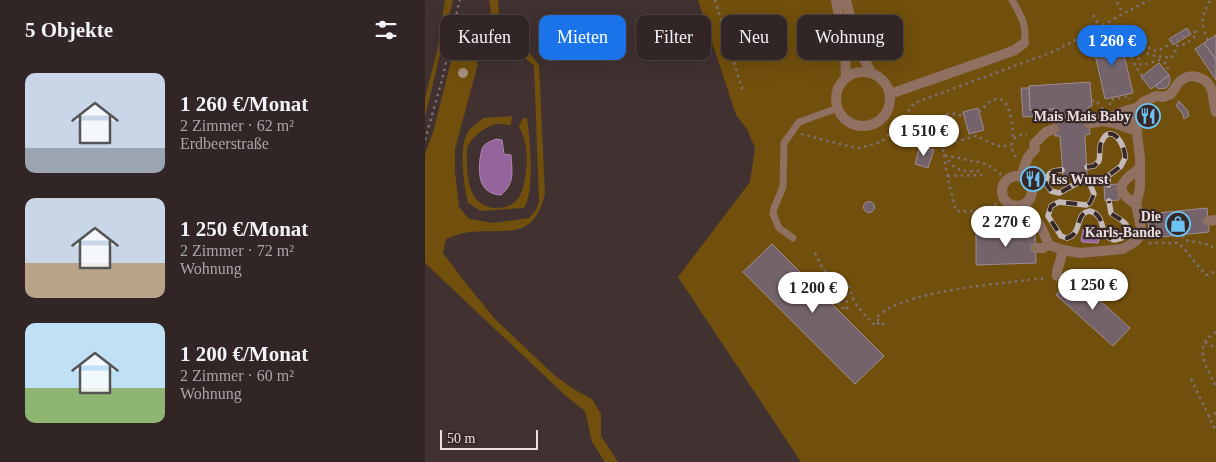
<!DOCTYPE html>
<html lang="de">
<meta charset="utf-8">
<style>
body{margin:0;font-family:Georgia,serif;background:#392d2d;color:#f1f3f6;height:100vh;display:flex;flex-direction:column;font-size:19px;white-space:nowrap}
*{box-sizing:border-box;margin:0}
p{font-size:16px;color:#a8a5a7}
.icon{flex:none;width:28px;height:28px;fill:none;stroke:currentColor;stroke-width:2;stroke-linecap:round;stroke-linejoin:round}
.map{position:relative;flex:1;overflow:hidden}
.details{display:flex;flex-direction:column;background:#312525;width:425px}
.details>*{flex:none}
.banner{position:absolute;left:15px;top:15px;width:475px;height:45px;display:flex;gap:10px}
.scale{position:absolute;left:15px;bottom:12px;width:98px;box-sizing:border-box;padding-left:5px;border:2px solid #eadfdf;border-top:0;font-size:14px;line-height:18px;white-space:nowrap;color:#eadfdf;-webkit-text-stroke:4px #372727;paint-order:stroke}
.price{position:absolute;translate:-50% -42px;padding:0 11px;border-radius:18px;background:#fff;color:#222;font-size:16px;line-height:32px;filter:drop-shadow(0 1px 2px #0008)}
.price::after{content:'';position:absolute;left:50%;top:30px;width:15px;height:11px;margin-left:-8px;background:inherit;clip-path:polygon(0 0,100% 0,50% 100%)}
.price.selected{background:#1a73e8;color:#fff}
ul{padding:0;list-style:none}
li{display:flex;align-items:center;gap:15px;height:125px;padding:0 25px}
li span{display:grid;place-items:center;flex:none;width:140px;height:100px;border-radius:10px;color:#555}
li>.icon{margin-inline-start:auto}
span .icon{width:60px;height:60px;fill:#fffc;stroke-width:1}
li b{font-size:21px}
h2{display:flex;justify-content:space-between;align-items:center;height:60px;padding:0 25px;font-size:21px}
.pill{padding:0 18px;border-radius:10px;background:#312525;box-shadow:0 5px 20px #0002,0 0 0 1px #4c4242;font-size:18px;line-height:45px}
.pill.selected{background:#1a73e8;color:#fff}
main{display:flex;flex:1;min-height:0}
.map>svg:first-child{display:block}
</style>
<main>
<section class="details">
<h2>5 Objekte<svg class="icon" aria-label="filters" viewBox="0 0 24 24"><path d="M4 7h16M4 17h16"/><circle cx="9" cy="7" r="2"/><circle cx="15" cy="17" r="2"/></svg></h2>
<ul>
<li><span style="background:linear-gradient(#c9d6e8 75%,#9aa5b1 0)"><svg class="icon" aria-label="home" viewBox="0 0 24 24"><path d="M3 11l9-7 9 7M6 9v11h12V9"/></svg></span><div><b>1 260 €/Monat</b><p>2 Zimmer · 62 m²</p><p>Erdbeerstraße</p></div></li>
<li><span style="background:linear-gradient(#c9d6e8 65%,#b9a48a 0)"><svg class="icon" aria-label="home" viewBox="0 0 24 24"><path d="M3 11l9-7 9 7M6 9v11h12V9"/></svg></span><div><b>1 250 €/Monat</b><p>2 Zimmer · 72 m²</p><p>Wohnung</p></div></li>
<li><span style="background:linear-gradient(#bfe0f5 65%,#8fb573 0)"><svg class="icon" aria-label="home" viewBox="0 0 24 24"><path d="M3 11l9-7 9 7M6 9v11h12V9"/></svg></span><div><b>1 200 €/Monat</b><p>2 Zimmer · 60 m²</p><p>Wohnung</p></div></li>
</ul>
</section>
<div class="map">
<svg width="791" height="462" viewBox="0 0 791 462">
<rect width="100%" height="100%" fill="#413131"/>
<path fill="#714f0d" d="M20,0H28L0,117V98L12,51Z
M64,0H73L74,15L114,65L120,193C109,240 85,229 47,232C38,232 29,236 21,239L18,253L43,286L70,319L129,375L150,390L167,399L176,414V436L193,462H180L167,442L160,411L141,396L0,263V154L9,129L27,57L35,53L43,52L50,58L53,64L30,149V172L34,207L44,219L68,223L104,218L111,210L114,202L109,66L101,59L42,44C59,25 70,31 64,0Z
M273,0H791V462H376L253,277L325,182L330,148L322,129L311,115Z
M87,116L86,125C81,125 75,123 71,124C60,127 46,137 42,148C41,151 42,156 42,160C42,175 43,199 61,206C67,209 74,208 80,207C94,204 98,191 100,178C103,162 103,141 94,127L98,118H102C105,138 110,192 99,208L56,211L43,203C39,185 33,148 43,132C47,126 54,122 58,118Z"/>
<path fill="#95649d" stroke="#ae89b1" d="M71,139L77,140L79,154L86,155C87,172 90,183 76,195C55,194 53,176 55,159C56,155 56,150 58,147C61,142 67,141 71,139Z
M663,227L672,229L675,237L673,243L657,242L656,240L658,230Z"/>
<path fill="#74636a" stroke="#9e8c93" d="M762,28L766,34L748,45L744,39Z
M694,34L708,93L680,99L667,41Z
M791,35V60L779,43Z
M779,43L791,60V80L770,49Z
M734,63L744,75L726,89L716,77Z
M744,75L745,80L744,85L741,88L734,89L730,86Z
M665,82L667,106L663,107L665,134L660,135L662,175L638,176L635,136H630L629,122H633L632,109L605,110L604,86Z
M596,88H604L605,110L632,109L633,119H627L626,115L598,117Z
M754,101L763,111L764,116L759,119L758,114L751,106Z
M553,108L559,130L544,134L538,112Z
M497,133L504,135L501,145L494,144Z
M495,146L509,150L503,168L490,164Z
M693,184L694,200L680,201L679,185Z
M438.5 207a5.5 5.5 0 1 1 11 0a5.5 5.5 0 1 1-11 0Z
M782,208L784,232L725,238L722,214Z
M610,231L611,263L551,265V232Z
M347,244L459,356L430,384L318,272Z
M648,276L705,328L688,346L631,295Z"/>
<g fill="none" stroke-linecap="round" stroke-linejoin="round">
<path stroke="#7e7070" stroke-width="2.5" stroke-dasharray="2.5 4" stroke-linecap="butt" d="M290,0L318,92
M692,2L698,14
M668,15L675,27
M783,40C775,24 776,15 786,0
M717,76L707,60L704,43L708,36H715L725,49L733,51L767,31L771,32L769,37L761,44L751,46L750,54L746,58L724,55L714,45L709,44L715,64L719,65L734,60L742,64L743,67L741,71
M667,101L671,100L678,109
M685,105V100L703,96L705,99
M554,112C558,109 562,103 566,101C586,89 588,129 588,140
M376,134L419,145L434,148L456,142L471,128L489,103L630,51L724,0
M0,140L18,76L34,2L35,0
M517,143L519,155L562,164L582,179
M517,143L533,141L551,136L572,146H586
M517,143L507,133C508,116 525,109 539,117
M519,155L523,179L531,211H560L579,199
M519,155C532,171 534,172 554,171L557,173L556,175L522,176
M591,157C582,146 588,133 602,135
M560,232V211
M758,235L760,240L781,244L788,247
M724,243H754L781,275L789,272L791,273
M390,253L397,267L415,287L413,292L400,306
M408,298L419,309L422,310L421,287L422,285L424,286C428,304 437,313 451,326L455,321
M459,325L451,318C476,290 582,283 621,278
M791,332C766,346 782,367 791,387
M780,342L791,348
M766,379L791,431
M783,417L791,413"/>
<path stroke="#907161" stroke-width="7" d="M587,0C595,14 603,26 599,43
M368,238L354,228L348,214L349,208L358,187L359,143L374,122L413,108"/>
<path stroke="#907161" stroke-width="10" d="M411,0L420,49L421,78
M421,0L432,44L446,73
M411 99a27 27 0 1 1 54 0a27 27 0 1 1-54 0Z
M465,94L571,57L590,50L599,43
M677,121L689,123L712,131
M664,123C680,124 693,110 712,108
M577 191a15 15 0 1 1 30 0a15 15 0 1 1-30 0Z
M596,176L603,157L610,149L609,144L621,132L629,129
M711,204C688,191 695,182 714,169
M599,205L616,227L624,245
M783,221L791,220
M610,248H618L624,245L638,250L655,253L698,249L711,241L715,236L716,228L711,204L715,188V158L710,117L712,108L718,102L731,96L738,97L746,94C750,89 752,82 758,79C768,73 781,78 786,88C789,95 788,104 791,112
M632,276V272L638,250"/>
<defs>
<path id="rail" d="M662,167L669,166L674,161C676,154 673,147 677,141C686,122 701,145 700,158L696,166L683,176V185
M637,170C627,170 621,173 621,184L626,191L634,193L656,181L665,184L669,194L665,203L661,205L634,202L626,206L623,216L636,236L642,238C658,234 649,213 665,211C679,215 675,227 682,237L689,240L697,238C710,223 695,221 686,213L684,201"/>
</defs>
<use href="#rail" stroke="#c4b8b8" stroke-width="5.5"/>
<use href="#rail" stroke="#372727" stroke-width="4" stroke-dasharray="11" stroke-linecap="butt"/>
</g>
<circle fill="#a5917e" cx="38" cy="73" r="5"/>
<defs>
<symbol id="restaurant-ring" viewBox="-11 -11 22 22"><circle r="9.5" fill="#372727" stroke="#6cc3f2" stroke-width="1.5"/><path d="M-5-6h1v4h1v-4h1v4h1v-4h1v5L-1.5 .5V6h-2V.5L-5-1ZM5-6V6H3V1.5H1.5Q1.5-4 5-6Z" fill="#6cc3f2"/></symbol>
<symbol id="shop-ring" viewBox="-11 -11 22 22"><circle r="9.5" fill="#372727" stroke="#6cc3f2" stroke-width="1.5"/><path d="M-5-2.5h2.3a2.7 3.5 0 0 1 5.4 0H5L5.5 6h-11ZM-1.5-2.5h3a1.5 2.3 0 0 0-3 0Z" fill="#6cc3f2"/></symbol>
</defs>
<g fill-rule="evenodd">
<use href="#restaurant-ring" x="709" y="102" width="28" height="28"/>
<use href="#restaurant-ring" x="594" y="165" width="28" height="28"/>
<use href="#shop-ring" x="739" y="210" width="28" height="28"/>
</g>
<g text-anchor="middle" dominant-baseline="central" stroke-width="4.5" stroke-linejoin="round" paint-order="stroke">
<g font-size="14" font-weight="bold" fill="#eadfdf" stroke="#372727" text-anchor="end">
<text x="706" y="116">Mais Mais Baby</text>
<text x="626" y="179" text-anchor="start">Iss Wurst</text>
<text x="736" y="216">Die<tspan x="736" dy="16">Karls-Bande</tspan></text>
</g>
</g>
</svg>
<div class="scale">50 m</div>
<b class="price selected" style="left:687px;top:67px">1 260 €</b>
<b class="price" style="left:499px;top:157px">1 510 €</b>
<b class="price" style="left:581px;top:248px">2 270 €</b>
<b class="price" style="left:668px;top:311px">1 250 €</b>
<b class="price" style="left:388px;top:314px">1 200 €</b>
<div class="banner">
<a class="pill">Kaufen</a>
<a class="pill selected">Mieten</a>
<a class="pill">Filter</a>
<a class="pill">Neu</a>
<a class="pill">Wohnung</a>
</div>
</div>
</main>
